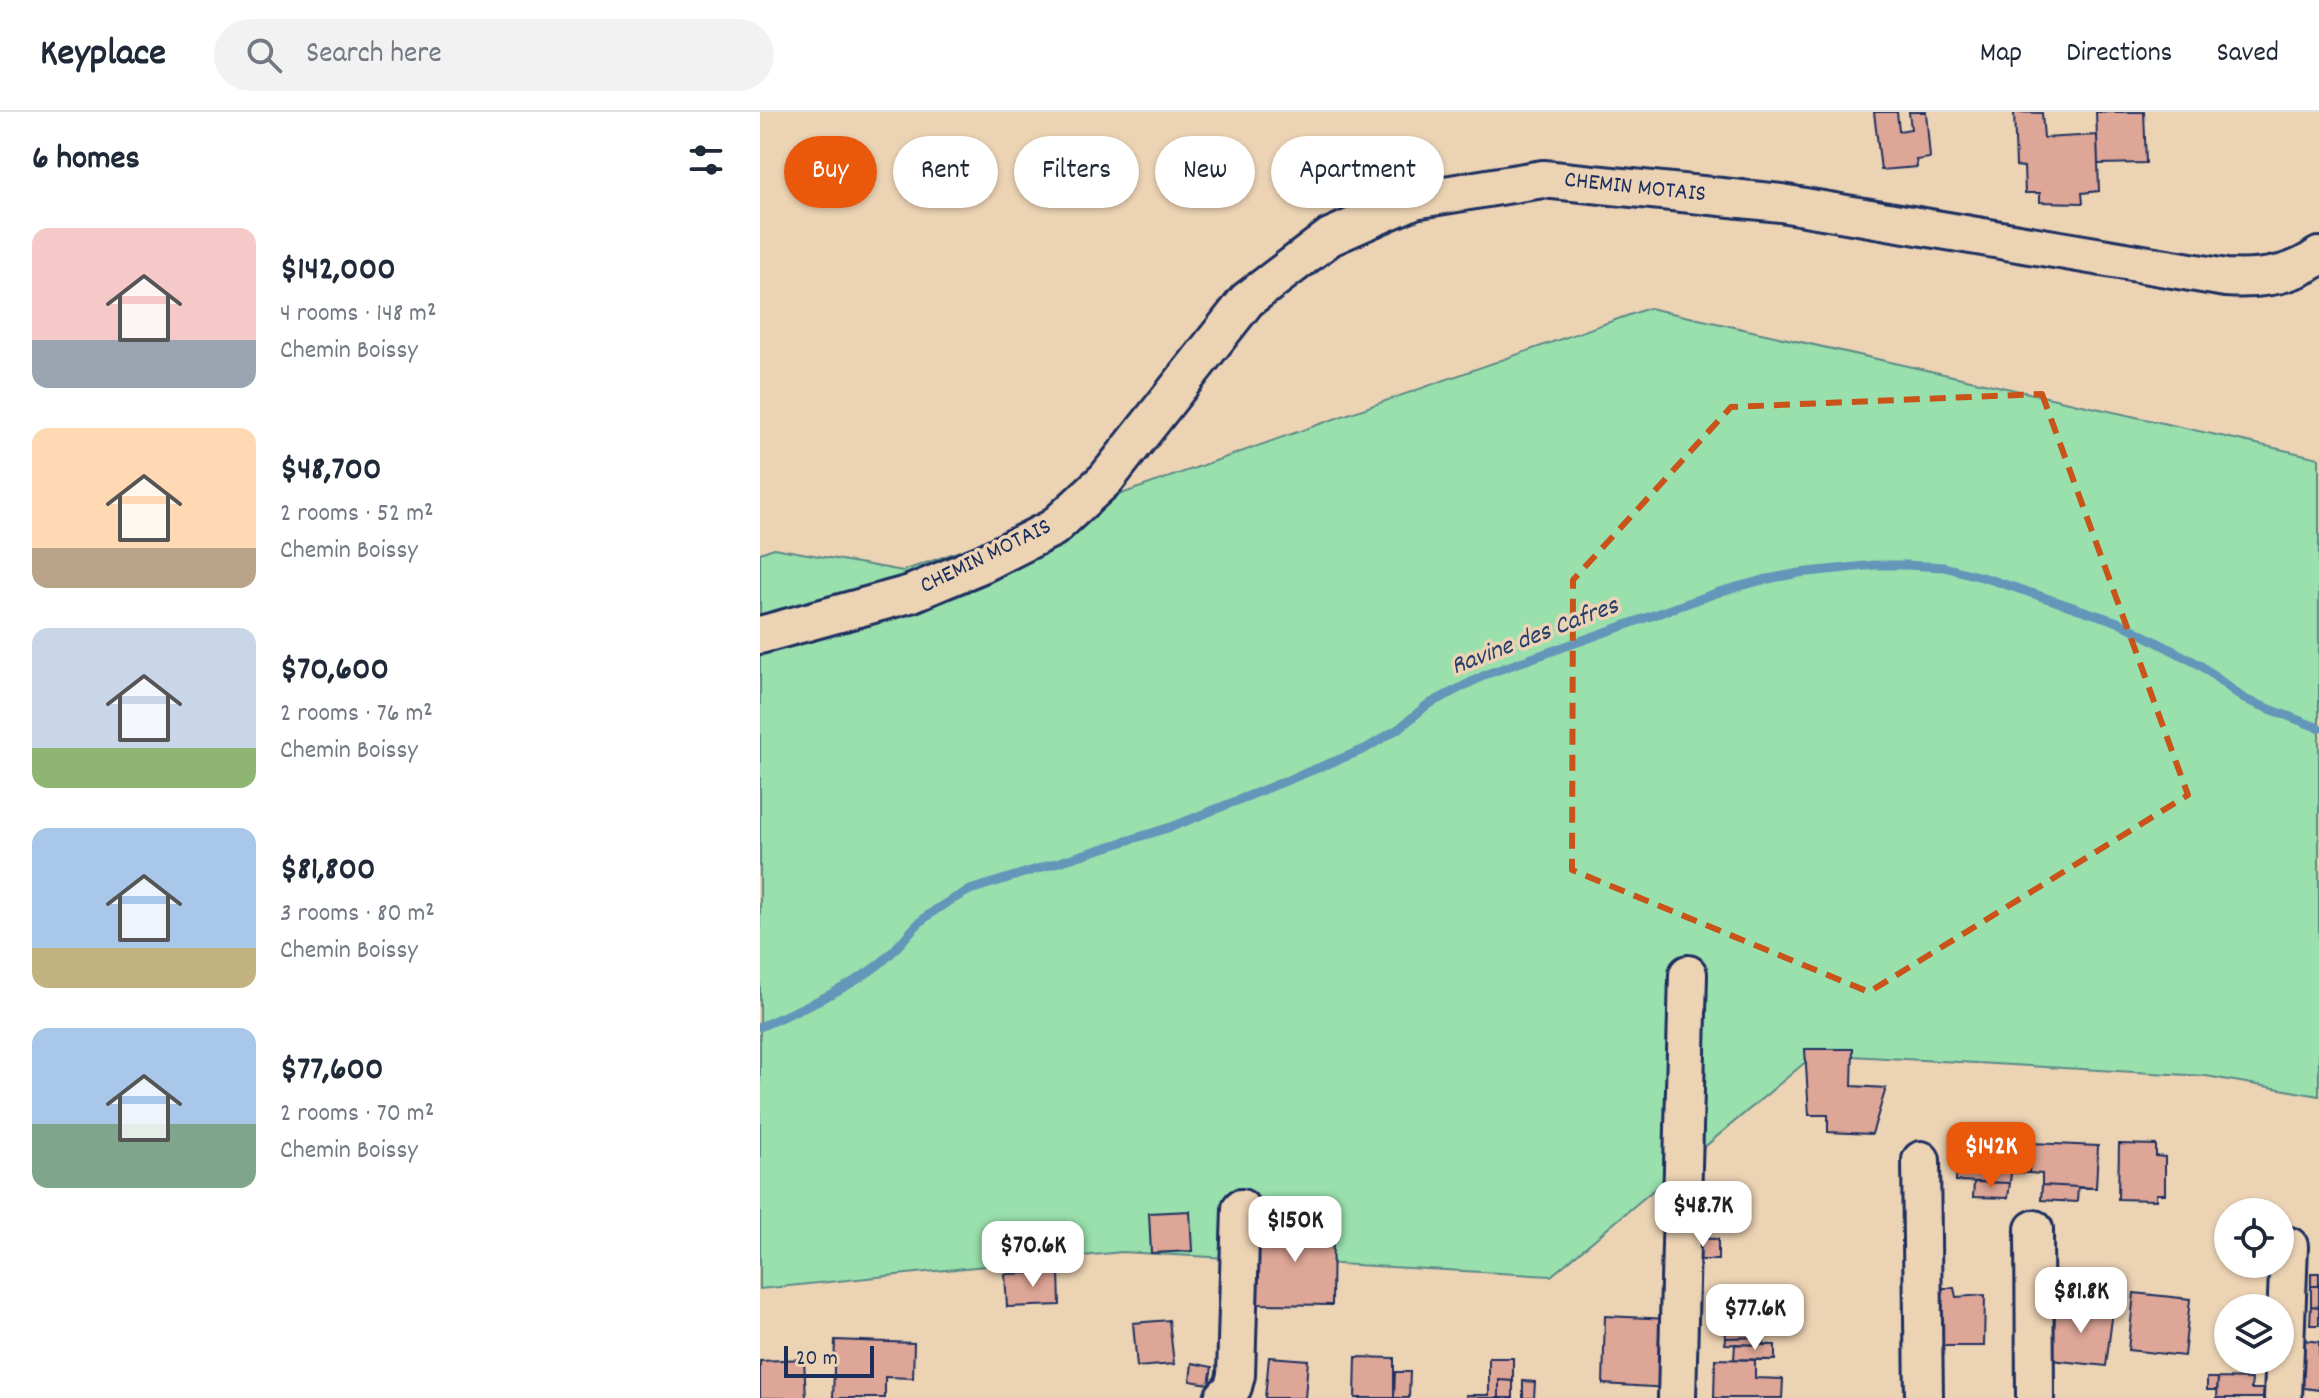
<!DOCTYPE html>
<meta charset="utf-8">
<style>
body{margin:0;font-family:Dekko,sans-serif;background:#f2f2f3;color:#1f2937;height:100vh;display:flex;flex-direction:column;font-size:30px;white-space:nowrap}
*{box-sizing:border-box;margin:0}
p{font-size:26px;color:#747a83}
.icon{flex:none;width:44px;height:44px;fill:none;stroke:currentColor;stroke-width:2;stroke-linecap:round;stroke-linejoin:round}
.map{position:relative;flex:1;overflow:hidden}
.side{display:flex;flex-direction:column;background:#fff;width:760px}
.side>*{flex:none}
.banner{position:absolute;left:24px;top:24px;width:760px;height:72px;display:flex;gap:16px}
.fabs{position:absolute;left:1454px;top:1086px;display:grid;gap:16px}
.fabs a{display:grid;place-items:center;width:80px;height:80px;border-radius:50%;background:#fff;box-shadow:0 2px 6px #0004;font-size:40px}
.scale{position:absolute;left:24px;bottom:20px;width:90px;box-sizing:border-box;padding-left:8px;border:4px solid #1b2f5e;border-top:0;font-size:22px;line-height:28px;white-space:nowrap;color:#1b2f5e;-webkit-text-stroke:6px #ecd3b4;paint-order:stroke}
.price{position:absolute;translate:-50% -68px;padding:0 18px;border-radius:16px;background:#fff;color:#222;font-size:26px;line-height:52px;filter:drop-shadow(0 2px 4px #0008)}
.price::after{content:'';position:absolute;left:50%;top:48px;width:24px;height:18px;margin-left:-12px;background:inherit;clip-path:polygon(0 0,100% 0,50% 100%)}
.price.on{background:#ea580c;color:#fff}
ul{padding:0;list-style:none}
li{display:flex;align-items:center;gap:24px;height:200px;padding:0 32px}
li span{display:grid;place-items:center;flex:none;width:224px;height:160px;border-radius:16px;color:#555}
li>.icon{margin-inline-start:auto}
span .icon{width:96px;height:96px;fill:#fffc;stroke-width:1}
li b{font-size:34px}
h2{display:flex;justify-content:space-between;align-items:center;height:96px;padding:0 32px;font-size:34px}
.tag{padding:0 28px;border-radius:36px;background:#fff;box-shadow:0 2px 6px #0004;font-size:28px;line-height:72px}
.tag.on{background:#ea580c;color:#fff}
header{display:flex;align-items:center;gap:48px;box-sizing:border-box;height:112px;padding:0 40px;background:#fff;border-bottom:2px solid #e0e1e3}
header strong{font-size:38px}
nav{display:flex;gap:44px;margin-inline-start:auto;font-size:28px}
.search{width:560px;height:72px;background:#f2f2f3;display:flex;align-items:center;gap:20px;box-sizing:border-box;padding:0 28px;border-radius:44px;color:#747a83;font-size:30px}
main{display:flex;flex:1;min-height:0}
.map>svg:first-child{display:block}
</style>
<header>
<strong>Keyplace</strong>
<div class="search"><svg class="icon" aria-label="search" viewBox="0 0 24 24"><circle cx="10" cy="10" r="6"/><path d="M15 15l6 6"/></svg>Search here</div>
<nav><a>Map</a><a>Directions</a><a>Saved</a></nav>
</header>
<main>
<section class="side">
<h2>6 homes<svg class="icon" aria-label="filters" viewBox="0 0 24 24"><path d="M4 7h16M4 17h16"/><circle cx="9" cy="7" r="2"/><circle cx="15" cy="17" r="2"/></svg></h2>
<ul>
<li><span style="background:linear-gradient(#f6c9c9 70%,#9aa5b1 0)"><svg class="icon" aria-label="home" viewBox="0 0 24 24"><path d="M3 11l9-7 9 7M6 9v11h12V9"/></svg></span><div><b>$142,000</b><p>4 rooms · 148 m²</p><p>Chemin Boissy</p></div></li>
<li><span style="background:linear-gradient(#ffd9b3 75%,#b9a48a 0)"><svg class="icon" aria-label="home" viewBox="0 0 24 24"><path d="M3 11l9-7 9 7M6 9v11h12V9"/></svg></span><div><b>$48,700</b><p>2 rooms · 52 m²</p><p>Chemin Boissy</p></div></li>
<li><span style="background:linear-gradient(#c9d6e8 75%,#8fb573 0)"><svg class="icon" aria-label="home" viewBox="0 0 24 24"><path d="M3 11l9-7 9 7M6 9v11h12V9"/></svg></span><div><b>$70,600</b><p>2 rooms · 76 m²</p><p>Chemin Boissy</p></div></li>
<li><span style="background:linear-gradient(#a9c7e8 75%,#c2b280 0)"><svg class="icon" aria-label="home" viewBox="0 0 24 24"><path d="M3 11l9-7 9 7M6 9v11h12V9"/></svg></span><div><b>$81,800</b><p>3 rooms · 80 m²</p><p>Chemin Boissy</p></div></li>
<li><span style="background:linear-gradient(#a9c7e8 60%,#7fa58c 0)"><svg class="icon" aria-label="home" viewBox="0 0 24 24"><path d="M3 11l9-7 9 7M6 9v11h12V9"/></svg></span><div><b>$77,600</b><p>2 rooms · 70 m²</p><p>Chemin Boissy</p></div></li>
</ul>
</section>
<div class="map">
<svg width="1559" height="1286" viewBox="0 0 1559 1286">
<rect width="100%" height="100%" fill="#ecd3b4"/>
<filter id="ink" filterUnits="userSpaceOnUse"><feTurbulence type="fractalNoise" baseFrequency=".0125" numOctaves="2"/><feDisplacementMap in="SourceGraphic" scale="16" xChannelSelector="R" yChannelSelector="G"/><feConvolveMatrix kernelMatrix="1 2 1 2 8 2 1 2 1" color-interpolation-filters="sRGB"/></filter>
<g filter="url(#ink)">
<path fill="#99e0ad" stroke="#5a8886" stroke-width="2" d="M889,196L1559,346V984L1446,964L1055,942L791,1164L362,1140L0,1177V441L14,436L143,459Z"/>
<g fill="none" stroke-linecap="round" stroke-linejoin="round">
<path stroke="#6396b8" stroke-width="9" d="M0,915C37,898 77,882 110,859C132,844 141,829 158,812C174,797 191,788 210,778L414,714L605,637L641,615L667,593L727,562L962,479L1003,468L1039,461L1115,453H1145L1184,455L1229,467L1361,511L1440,553L1484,587L1559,616"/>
</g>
<path fill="#dea697" stroke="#1b2f5e" stroke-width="2" d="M1114,0H1137L1139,19L1151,17L1149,0H1166L1170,46L1156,48L1157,55L1121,58Z
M1254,0L1282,1L1284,26L1337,23L1339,79L1322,81L1323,91L1280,90V81H1265L1264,55L1256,54Z
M1336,0H1384L1386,51L1338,52Z
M1045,937H1093L1092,974L1126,976L1112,1022L1068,1020V1003H1049Z
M1198,1027L1271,1031L1269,1061H1251L1250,1071L1196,1069Z
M1271,1031L1338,1034L1336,1076L1282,1073V1062L1269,1061Z
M1359,1032L1396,1033V1044L1405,1045V1082H1396V1088L1358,1087Z
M1214,1070L1250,1071L1248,1086L1213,1085Z
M1282,1073L1318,1075L1317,1090L1281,1088Z
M430,1099L432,1139L391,1141L389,1101Z
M499,1110L573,1112L572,1193L498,1192Z
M929,1126L958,1127V1148H929Z
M299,1160L300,1193L247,1195L245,1162Z
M1551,1161H1559V1174H1551Z
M1551,1174H1559V1195L1551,1194Z
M1178,1176H1194L1196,1185L1225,1183L1224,1234H1179Z
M1374,1181L1430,1187L1424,1244L1368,1238Z
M1296,1191L1353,1198L1346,1254L1291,1248Z
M1551,1194L1559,1195V1213H1550Z
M845,1204L910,1207L908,1276L843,1272Z
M409,1208L414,1252L377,1255L373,1211Z
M965,1216L1004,1217V1225L966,1226Z
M1004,1225V1233L965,1232L966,1226Z
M1536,1227L1559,1230V1278L1530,1274Z
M75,1228L154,1231L153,1266L125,1265V1286H73Z
M975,1232L1015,1233V1248L974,1247Z
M509,1245L548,1248L545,1286H505Z
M596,1245L634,1246V1286H595Z
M729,1246H753V1269L739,1268V1286H706V1283H729Z
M44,1247L46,1286H0V1249Z
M955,1247L995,1248V1266L1023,1267L1022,1286H954Z
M432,1251L452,1255L449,1272L430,1269Z
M635,1260H650L649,1286H634Z
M1447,1266H1458L1457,1278H1447Z
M1458,1266L1492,1267L1491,1277H1504V1286H1457Z
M739,1268L753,1269V1286H739Z
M763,1269L775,1270L774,1286H763Z"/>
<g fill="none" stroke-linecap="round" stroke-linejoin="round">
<defs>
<path id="minor" d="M0,523L150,482L222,452L293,416L346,367L487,188L570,125L654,88L783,67L1021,91L1466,166C1497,168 1533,164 1559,144
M1161,1048L1164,1286
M1274,1117L1275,1286
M463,1286L473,1275L476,1263L481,1096
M917,1286L928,862
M1523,1286L1529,1134"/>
</defs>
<use href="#minor" stroke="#1b2f5e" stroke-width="42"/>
<use href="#minor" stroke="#ecd3b4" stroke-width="36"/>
</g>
</g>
<path fill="none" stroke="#c95318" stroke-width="6" stroke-dasharray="16 10" stroke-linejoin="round" d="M1282,282L1428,683L1109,880L812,758L813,468L971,295Z"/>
<g text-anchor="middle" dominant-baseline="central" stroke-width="7" stroke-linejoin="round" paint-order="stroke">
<g font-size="24" fill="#1b2f5e" stroke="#ecd3b4">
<text transform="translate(875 76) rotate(6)">CHEMIN MOTAIS</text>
<text transform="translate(226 445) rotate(-26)">CHEMIN MOTAIS</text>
</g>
<g font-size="26" font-style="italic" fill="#27406d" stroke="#ecd3b4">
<text transform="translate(775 525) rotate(-21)">Ravine des Cafres</text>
</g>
</g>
</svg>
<div class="fabs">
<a><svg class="icon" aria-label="locate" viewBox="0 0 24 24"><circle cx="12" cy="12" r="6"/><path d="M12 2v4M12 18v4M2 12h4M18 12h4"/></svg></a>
<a><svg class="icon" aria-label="layers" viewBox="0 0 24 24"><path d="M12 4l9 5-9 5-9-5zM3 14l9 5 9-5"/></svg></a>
</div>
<div class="scale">20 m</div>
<b class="price on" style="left:1231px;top:1078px">$142K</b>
<b class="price" style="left:943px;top:1137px">$48.7K</b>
<b class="price" style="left:535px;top:1152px">$150K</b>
<b class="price" style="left:273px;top:1177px">$70.6K</b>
<b class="price" style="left:1321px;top:1223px">$81.8K</b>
<b class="price" style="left:995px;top:1240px">$77.6K</b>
<div class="banner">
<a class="tag on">Buy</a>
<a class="tag">Rent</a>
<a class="tag">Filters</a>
<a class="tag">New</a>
<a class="tag">Apartment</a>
</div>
</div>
</main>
